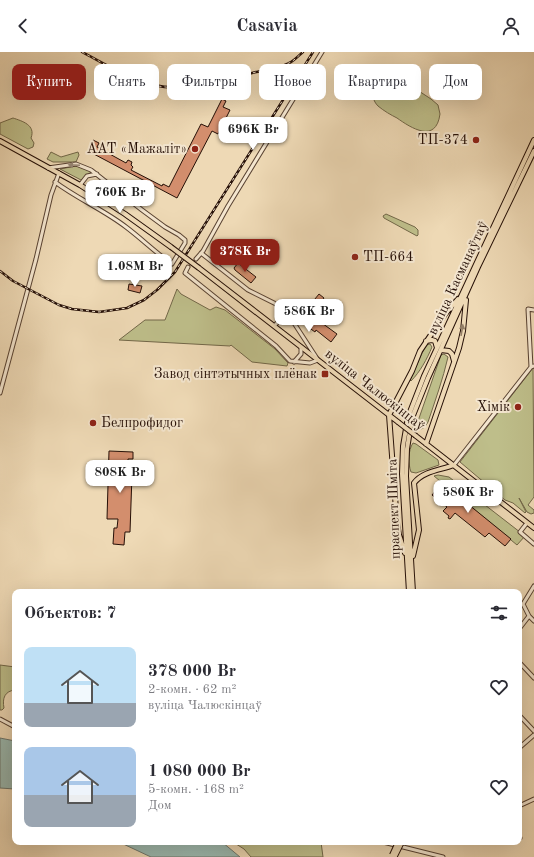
<!DOCTYPE html>
<html lang="ru">
<meta charset="utf-8">
<style>
body{margin:0;font-family:"Old Standard TT",serif;background:#f7f7f7;color:#2b2b33;height:100vh;display:flex;flex-direction:column;font-size:15px;white-space:nowrap}
*{box-sizing:border-box;margin:0}
p{font-size:13px;color:#7c7c81}
.icon{flex:none;width:22px;height:22px;fill:none;stroke:currentColor;stroke-width:2;stroke-linecap:round;stroke-linejoin:round}
.map{position:relative;flex:1;overflow:hidden}
.sheet{position:absolute;left:12px;top:537px;width:510px;height:256px;display:flex;flex-direction:column;background:#fff;border-radius:8px;box-shadow:0 4px 16px #0002}
.sheet>*{flex:none}
.top-card{position:absolute;left:12px;top:12px;width:510px;height:36px;display:flex;gap:8px}
.price{position:absolute;translate:-50% -34px;padding:0 9px;border-radius:8px;background:#fff;color:#222;font-size:13px;line-height:26px;filter:drop-shadow(0 1px 2px #0008)}
.price::after{content:'';position:absolute;left:50%;top:24px;width:12px;height:9px;margin-left:-6px;background:inherit;clip-path:polygon(0 0,100% 0,50% 100%)}
.price.on{background:#8f2418;color:#fff}
ul{padding:0;list-style:none}
li{display:flex;align-items:center;gap:12px;height:100px;padding:0 12px}
li span{display:grid;place-items:center;flex:none;width:112px;height:80px;border-radius:8px;color:#555}
li>.icon{margin-inline-start:auto}
span .icon{width:48px;height:48px;fill:#fffc;stroke-width:1}
li b{font-size:17px}
h2{display:flex;justify-content:space-between;align-items:center;height:48px;padding:0 12px;font-size:17px}
.pill{padding:0 14px;border-radius:8px;background:#fff;box-shadow:0 4px 16px #0002;font-size:14px;line-height:36px}
.pill.on{background:#8f2418;color:#fff}
header{display:flex;justify-content:space-between;align-items:center;height:52px;padding:0 12px;background:#fff;font-size:18px;font-weight:700}
.map>svg:first-child{display:block}
</style>
<header><svg class="icon" aria-label="back" viewBox="0 0 24 24"><path d="M15 5l-7 7 7 7"/></svg>Casavia<svg class="icon" aria-label="person" viewBox="0 0 24 24"><circle cx="12" cy="8" r="4"/><path d="M4 21q1-7 8-7t8 7"/></svg></header>
<div class="map">
<svg width="534" height="805" viewBox="0 0 534 805">
<rect width="100%" height="100%" fill="#eed9b5"/>
<filter id="stains"><feTurbulence type="fractalNoise" baseFrequency=".005" numOctaves="4"/><feColorMatrix values="0 0 0 0 .2 0 0 0 0 .09 0 0 0 0 .02 0 0 0 .5 -.17"/></filter>
<radialGradient id="worn" r=".72"><stop offset=".6" stop-color="#630" stop-opacity="0"/><stop offset="1" stop-color="#630" stop-opacity=".3"/></radialGradient>
<path fill="#bebe8a" stroke="#726748" d="M386,24L399,26L431,47L438,53L440,62C436,92 411,76 397,66C391,63 384,59 378,54C368,44 374,29 386,24Z
M13,66C22,69 36,73 31,86L34,91L33,95L28,97L0,82V71Z
M51,100L61,105L78,100L79,103L76,110H53L47,107Z
M76,114L84,116L91,120L81,128L60,117Z
M386,162L415,175L418,178V183L417,184L384,166L383,164Z
M177,237L181,242L210,258L216,255L225,258L275,297L288,311L287,314L252,310L231,293L230,294L119,288L145,268H165Z
M430,292L432,295C427,307 420,320 411,329L410,328L424,297L426,293Z
M444,302L448,305C443,327 435,349 428,370L425,375L421,377L418,375L417,372L441,303Z
M533,316L534,445L528,453L534,458V461L531,462L527,460L519,446L526,460L525,461L513,451L505,448L460,410Z
M413,391L416,392L438,408L439,413L416,421L411,420C408,412 408,398 413,391Z
M438,423L449,425L525,484L517,493L434,424Z
M0,613L15,615V638C5,639 2,646 4,656L2,658H0Z
M233,790H321L323,805H251L244,797Z"/>
<path fill="#9abab2" stroke="#6c766e" d="M0,686L15,689V737L0,736Z
M119,790H222L240,805H151Z"/>
<path fill="#d38e6d" stroke="#261007" d="M222,47L226,49L223,55L230,58L218,82L212,79L177,146L90,100L94,92L92,91L93,88L99,91L97,95L126,111L128,108L132,110L131,113L133,115L131,118L162,134L163,132L169,135L201,72L208,75Z
M238,211L256,225L251,231L235,218L234,216Z
M129,232L142,234L140,241L128,238Z
M319,242L324,246L311,263L306,258Z
M315,266L337,282L331,290L316,278L315,280L308,275Z
M109,399L133,400V407H128V422L132,423L130,480H125L124,493L113,492L114,476H117L118,467H107Z
M442,431L511,487L505,494L489,481L485,485L455,461L450,467L448,466L449,464L443,459L447,455L432,443Z"/>
<g fill="none" stroke-linecap="round" stroke-linejoin="round">
<defs>
<path id="minor" d="M48,116L76,112L91,118L142,158L165,175L179,183L185,188V191L172,212C156,201 142,187 126,175C104,158 78,147 55,130
M80,133L87,124L97,122
M196,207L203,199L228,154L322,0
M188,215L185,221L276,294L290,309L310,311L318,308L292,268L282,255L248,238L201,201
M274,274L287,261
M294,310L301,302V295
M531,315L528,257L534,258
M0,341L36,207L51,143L59,121
M454,413L531,315L534,314
M527,471L520,480L534,492
M534,534L523,552L529,564L534,569
M519,577L529,564
M519,610L534,626
M519,663L534,679
M0,667L15,675
M519,696L534,683
M519,754L534,747
M519,783L520,786
M383,790L443,805"/>
<path id="major" d="M0,89L80,133L125,162L171,195
M199,216L398,370
M426,289L432,288L435,289L437,296
M441,298L449,299L452,302L454,309
M416,384L534,476
M426,392L459,296L463,279L466,248
M405,501L399,483L397,471L389,363L412,319L420,299L445,262L458,247
M413,504L419,478L414,431C423,419 441,418 454,413
M409,540L402,422L403,394L408,365L424,324L534,88
M413,540L406,424L407,397L412,366L428,326L478,215L534,99"/>
</defs>
<use href="#minor" stroke="#584232" stroke-width="5"/>
<use href="#major" stroke="#261007" stroke-width="6"/>
<use href="#minor" stroke="#f4e6cf" stroke-width="3"/>
<use href="#major" stroke="#eed9b5" stroke-width="4"/>
<defs>
<path id="rail" d="M82,0C105,12 129,27 154,33C185,41 226,28 256,20C267,18 279,16 289,11C294,9 298,4 303,0
M0,219L13,229L59,253L72,257L99,260L127,256L144,248L157,238L175,220L313,0"/>
</defs>
<use href="#rail" stroke="#261007" stroke-width="2.5"/>
<use href="#rail" stroke="#f4e6cf" stroke-width="1" stroke-dasharray="3" stroke-linecap="butt"/>
<defs>
<path id="major-bridge" d="M171,195L199,216
M398,370L416,384
M392,803L398,790
M395,804L402,790"/>
</defs>
<use href="#major-bridge" stroke="#261007" stroke-width="6" stroke-linecap="butt"/>
<use href="#major-bridge" stroke="#eed9b5" stroke-width="4"/>
</g>
<defs><path id="oneway-solid" d="M-6-.8H1V-3.2L6.5 0L1 3.2V.8H-6Z"/></defs>
<use fill="#978675" href="#oneway-solid" transform="translate(74 113) rotate(-177)"/>
<use fill="#947f67" href="#oneway-solid" transform="translate(462 278) rotate(-81)"/>
<g fill="#8f2418" stroke="#f4e6cf" stroke-width="1.5">
<circle cx="476" cy="88" r="4"/>
<circle cx="195" cy="97" r="4"/>
<circle cx="355" cy="205" r="4"/>
<rect x="321" y="318" width="8" height="8" rx="2"/>
<circle cx="518" cy="355" r="4"/>
<circle cx="93" cy="371" r="4"/>
</g>
<g text-anchor="middle" dominant-baseline="central" stroke-width="4" stroke-linejoin="round" paint-order="stroke">
<g font-size="14" fill="#261007" stroke="#f4e6cf" text-anchor="end">
<text x="468" y="88">ТП-374</text>
<text x="187" y="97">ААТ «Мажаліт»</text>
<text x="363" y="205" text-anchor="start">ТП-664</text>
<text x="317" y="322">Завод сінтэтычных плёнак</text>
<text x="510" y="355">Хімік</text>
<text x="101" y="371" text-anchor="start">Белпрофидог</text>
</g>
<g font-size="14" fill="#261007" stroke="#f4e6cf">
<text transform="translate(458 226) rotate(-65)">вуліца Касманаўтаў</text>
<text transform="translate(375 338) rotate(38)">вуліца Чалюскінцаў</text>
<text transform="translate(394 457) rotate(-92)">праспект Шміта</text>
</g>
</g>
<rect width="100%" height="100%" filter="url(#stains)"/>
<rect width="100%" height="100%" fill="url(#worn)"/>
</svg>
<b class="price" style="left:253px;top:99px">696K Br</b>
<b class="price" style="left:120px;top:162px">760K Br</b>
<b class="price on" style="left:245px;top:221px">378K Br</b>
<b class="price" style="left:135px;top:236px">1.08M Br</b>
<b class="price" style="left:309px;top:281px">586K Br</b>
<b class="price" style="left:120px;top:442px">808K Br</b>
<b class="price" style="left:468px;top:462px">580K Br</b>
<div class="top-card">
<a class="pill on">Купить</a>
<a class="pill">Снять</a>
<a class="pill">Фильтры</a>
<a class="pill">Новое</a>
<a class="pill">Квартира</a>
<a class="pill">Дом</a>
</div>
<section class="sheet">
<h2>Объектов: 7<svg class="icon" aria-label="filters" viewBox="0 0 24 24"><path d="M4 7h16M4 17h16"/><circle cx="9" cy="7" r="2"/><circle cx="15" cy="17" r="2"/></svg></h2>
<ul>
<li><span style="background:linear-gradient(#bfe0f5 70%,#9aa5b1 0)"><svg class="icon" aria-label="home" viewBox="0 0 24 24"><path d="M3 11l9-7 9 7M6 9v11h12V9"/></svg></span><div><b>378 000 Br</b><p>2-комн. · 62 m²</p><p>вуліца Чалюскінцаў</p></div><svg class="icon" aria-label="heart" viewBox="0 0 24 24"><path d="M12 20l-8-8c-3-5 5-10 8-4 3-6 11-1 8 4z"/></svg></li>
<li><span style="background:linear-gradient(#a9c7e8 60%,#9aa5b1 0)"><svg class="icon" aria-label="home" viewBox="0 0 24 24"><path d="M3 11l9-7 9 7M6 9v11h12V9"/></svg></span><div><b>1 080 000 Br</b><p>5-комн. · 168 m²</p><p>Дом</p></div><svg class="icon" aria-label="heart" viewBox="0 0 24 24"><path d="M12 20l-8-8c-3-5 5-10 8-4 3-6 11-1 8 4z"/></svg></li>
</ul>
</section>
</div>
